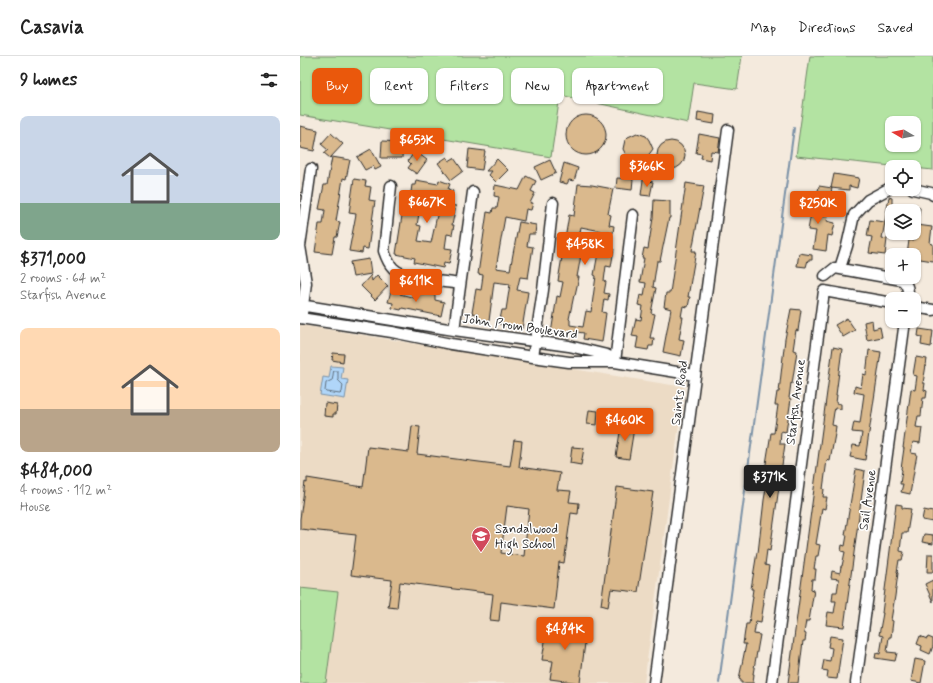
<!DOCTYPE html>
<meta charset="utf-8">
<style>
body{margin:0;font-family:Mynerve,sans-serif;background:#f6f6f6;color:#222;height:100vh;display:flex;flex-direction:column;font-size:15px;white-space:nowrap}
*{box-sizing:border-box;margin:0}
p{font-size:13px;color:#767676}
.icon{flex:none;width:22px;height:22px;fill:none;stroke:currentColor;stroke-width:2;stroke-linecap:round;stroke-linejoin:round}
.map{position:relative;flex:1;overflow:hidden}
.panel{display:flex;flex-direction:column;background:#fff;width:300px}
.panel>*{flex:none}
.guide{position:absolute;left:12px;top:12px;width:380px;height:36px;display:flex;gap:8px}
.needle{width:26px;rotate:280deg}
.buttons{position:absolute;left:585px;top:60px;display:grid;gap:8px}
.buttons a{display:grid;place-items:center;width:36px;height:36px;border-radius:8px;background:#fff;box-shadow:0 1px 3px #0004;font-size:20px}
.price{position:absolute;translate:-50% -34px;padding:0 9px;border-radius:4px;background:#ea580c;color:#fff;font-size:13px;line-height:26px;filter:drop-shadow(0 1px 2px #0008)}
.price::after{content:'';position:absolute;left:50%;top:24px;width:12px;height:9px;margin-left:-6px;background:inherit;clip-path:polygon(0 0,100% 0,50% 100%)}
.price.current{background:#222;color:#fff}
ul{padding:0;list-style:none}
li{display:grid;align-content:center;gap:8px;height:212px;padding:0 20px}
li span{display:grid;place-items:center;height:124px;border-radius:8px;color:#555}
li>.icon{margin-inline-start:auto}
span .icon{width:72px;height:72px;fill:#fffc;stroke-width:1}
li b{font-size:17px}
h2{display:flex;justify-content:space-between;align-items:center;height:48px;padding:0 20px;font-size:17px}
.pill{padding:0 14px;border-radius:8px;background:#fff;box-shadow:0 1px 3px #0004;font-size:14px;line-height:36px}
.pill.current{background:#ea580c;color:#fff}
header{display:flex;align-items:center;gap:24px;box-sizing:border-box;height:56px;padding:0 20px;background:#fff;border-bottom:1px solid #e0e0e0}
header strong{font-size:19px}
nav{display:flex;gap:22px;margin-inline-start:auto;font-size:14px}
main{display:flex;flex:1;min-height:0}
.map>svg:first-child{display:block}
</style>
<header>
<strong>Casavia</strong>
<nav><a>Map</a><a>Directions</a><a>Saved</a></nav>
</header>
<main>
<section class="panel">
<h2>9 homes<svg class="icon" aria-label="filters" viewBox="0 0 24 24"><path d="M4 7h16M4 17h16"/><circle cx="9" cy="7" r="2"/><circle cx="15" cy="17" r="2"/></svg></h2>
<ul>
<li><span style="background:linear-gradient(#c9d6e8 70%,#7fa58c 0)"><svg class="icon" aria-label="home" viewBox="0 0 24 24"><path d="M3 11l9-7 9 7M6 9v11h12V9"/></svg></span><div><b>$371,000</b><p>2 rooms · 64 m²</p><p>Starfish Avenue</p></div></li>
<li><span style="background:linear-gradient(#ffd9b3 65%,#b9a48a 0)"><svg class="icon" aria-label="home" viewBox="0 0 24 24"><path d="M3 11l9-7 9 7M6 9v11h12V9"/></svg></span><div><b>$484,000</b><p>4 rooms · 112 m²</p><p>House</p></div></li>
</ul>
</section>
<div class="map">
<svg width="633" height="627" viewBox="0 0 633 627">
<rect width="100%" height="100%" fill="#f4eadd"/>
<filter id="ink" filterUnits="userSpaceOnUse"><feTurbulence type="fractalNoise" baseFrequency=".025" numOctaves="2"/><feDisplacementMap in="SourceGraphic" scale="8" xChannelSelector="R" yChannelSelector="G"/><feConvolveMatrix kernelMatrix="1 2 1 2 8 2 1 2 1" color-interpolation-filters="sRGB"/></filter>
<g filter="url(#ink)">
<path fill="#ecdbc5" d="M0,269L384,331L344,627H0Z"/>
<path fill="#b3e3a2" stroke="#6f8766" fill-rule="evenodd" d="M0,0H442L437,33L394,27L388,67L260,39L251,101L0,59Z
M510,0H633V114L614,112V111H601L496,100ZM592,67H614V89H592Z
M0,532L38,536L26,627H0Z"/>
<path fill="#b0d6f9" stroke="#7b92a7" d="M31,310L43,311L41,323L48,324L45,343L20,339L23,321L29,322Z"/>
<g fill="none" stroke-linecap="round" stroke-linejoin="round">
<path stroke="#606f7d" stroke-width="1" d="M34,315H38V324L43,329L42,336L40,338L26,336L25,335L26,327L32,324Z"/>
<path stroke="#7b92a7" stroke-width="2" d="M419,627L494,72"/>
</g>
<path fill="#dab98d" stroke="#2b2b2b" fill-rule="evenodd" d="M398,56L415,59L414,68L397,65Z
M266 79a20 20 0 1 1 40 0a20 20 0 1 1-40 0Z
M0,70L18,74L14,95L0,92Z
M31,77L43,88L30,102L24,97L28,94L21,88Z
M337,77L346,80L349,84L353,93L347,101L339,105H335L327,101L323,93L325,84L328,81Z
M399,78L420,82L418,96L411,95L410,104L401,102L402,98L396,97Z
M357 99a14 14 0 1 1 28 0a14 14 0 1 1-28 0Z
M82,85L103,86L102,102H81Z
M71,93L81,111L75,114L73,110L65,114L57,101Z
M169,93L185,95L182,114L167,112Z
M115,95L127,104L117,118L108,112L111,108L108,105Z
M32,101L50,104L46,123L43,122L40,141L36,165L40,166L37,181H35L32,198L15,196L19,168H23L25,154L19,153L24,129H27Z
M147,101L149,105L154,102L163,115L151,124L138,107Z
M197,103L208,114L196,126L189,119L192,115H186Z
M250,104L256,117L241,124L235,111Z
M264,107L278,112L274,125L269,124L267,128L259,126Z
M534,118L559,122L557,132L549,130V134L531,132Z
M226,120L236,125L231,135L235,137L230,147H233L231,154L226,153L224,165L205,161L196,212L210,214L219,166L236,169L235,178H229L227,190L233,191L228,222L220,221L217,234L228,236L222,273L199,268L202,254H206L210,228L194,226L189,265L176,263L177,258L172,257L176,233L181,234L183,219L178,218L187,156L192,157L193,152H197L199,141L194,140L195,129L219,134Z
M317,122L333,123L332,134L316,132Z
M54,123L66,125L65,130L71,131L69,144L75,145L68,193L63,192L62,197L49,195L56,158L49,157Z
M116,124L138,128L139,124L150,128L148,133L153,135L149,149L156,150L152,169H154L152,179L147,178L145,192L152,193L149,208L144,207L143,212L114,206L115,202L96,198L104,147L106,148L107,143H110L112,129H115ZM127,137L141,141L131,187L118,185L121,170L117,169L122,141L127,142Z
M343,124L353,126L350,140L341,139Z
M386,127L404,130L392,195H396L388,241H390L388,251L383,250L381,261H383L379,283L384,284L381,300L363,296L371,253L364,251L366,237H370Z
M278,128L292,129L313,133L308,158L311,159L309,169L314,170L313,177H311L309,192L314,193L311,211L306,210L304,225L306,226L304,237L309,238L308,244L304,243L302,256L306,257L302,286L283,283L284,277L269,275L268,280L251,277L257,240L260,241L263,226L258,225L269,159L274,160ZM281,171L301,175L297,197H298L294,219L296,220L291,256L286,255L283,271L270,269V264L269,263L274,239H275L279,221H277L284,183L279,182Z
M519,130L532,132L530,142L517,140Z
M589,141L592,142V150L603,152V155H592V166L585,165Z
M504,142L517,144L515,157L524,158L523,160L528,161L527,165L535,167L532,180L528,179L526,195L513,193L516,175L508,174L511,157L501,155Z
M354,144L370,145V162H369L360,205H357L353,231L356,232L351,257L355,258L350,282H354L353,290H349L348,294L336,292L338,281L332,280L336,263L341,264L343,250L338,249L340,239L344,240L346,227L340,226L344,202H342L344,192L348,193L353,162Z
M614,151L620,152L617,169L614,168Z
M570,164L585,166L582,182L587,183L585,199L569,197L572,181L567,180Z
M617,169L632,171L630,187L633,188V205L614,202V199H607L609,184L614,185Z
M499,197L512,199V204H508L506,211L497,210Z
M69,203L71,218L53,221L50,206Z
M71,219L72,225L77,219L88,230L75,244L61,230Z
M92,231L102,234L100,238L115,242L116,237L135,239V244L144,246L141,260L102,252L101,254L92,252L93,247L88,246Z
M491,253L501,254L498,275L496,274L493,294L497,295L492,328L491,327L489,342L491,343L486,376L481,375L480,388H485L470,495L467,494L465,509L469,510L463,546H464L461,566L456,565L454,578L460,579L453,618H454L453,627H441V624L439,623L446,588H443L446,568H449L453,540H452L453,533H451L457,496L458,497L464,444L469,415L465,414L471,377H474L478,349H475L477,336H479L485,283Z
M547,262L555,274L543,281L535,269Z
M572,264L573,273L580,271L582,281L567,284L564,266Z
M619,273L633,275L631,291L621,289L622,281L618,280Z
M533,291L542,293L536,339H537L536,347L541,348V353L535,352L534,356L532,369L536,370L535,378L530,405L527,404L523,433H524L523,441H527L525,453L522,452L516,488L520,489L518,500H516L514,513H516L515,523H512L511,533L514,534L509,565H506L504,577L506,578L505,585H503L498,627H488Z
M569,294L581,296L565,404L550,401L553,389L560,390L562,377L552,376L554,366L560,367L564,338L554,336L555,330L561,332L563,318L566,319Z
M33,297L44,298L43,306L32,304Z
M616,301L627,303L623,327H625L624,334L627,335L626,342H623L621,360H618L616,371L622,372L620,387L613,386L611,397L617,398L610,438L601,436L603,428H600L602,414L601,413L604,392H603L611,333L615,334L617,320L613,319Z
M25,347L37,349L36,358H33V361L24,360Z
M289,354L298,355L297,369L287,368Z
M112,370L120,371L117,398L210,410L214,384L222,385L219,411L260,417L257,434L271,435L269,446L279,447L278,458L271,457L264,507L259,506L254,553L201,546L199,565L190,564L193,538L100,526L97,552L88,551L92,524L51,519L56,479L0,473V463L5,426L7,427V422L63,431L68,391L109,396ZM207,450L229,453L224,500L201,497Z
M321,370L334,372L329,403L316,401Z
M272,391L284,392L281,409L270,407Z
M556,413L565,415L544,571L526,569L528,556L534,557L536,545H532L533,536H537L539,523L531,522L532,515L540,517L541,510H542L545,496L541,495L542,489L545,490L547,479H545Z
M317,431L353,436L338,536L311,533L308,551L301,549Z
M596,448L602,449V452L611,453L607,477H602L600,495L604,496L602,504H599L597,516L598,517L595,540L591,564L593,565L591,581H589L587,596L597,597L595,605L575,602L576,597L580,598L583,580L579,579L583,557H582Z
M624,454L633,456V466L622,464Z
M624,478L633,479V488L622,486Z
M628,498H633V516H627Z
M633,524V546L625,528Z
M248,567L287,571L280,627L250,623L253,605L242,604Z
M530,580L543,582L537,623L527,622L528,615L522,614L524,604L530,605L532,592L528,591Z
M620,580L627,583L628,581L633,583V590L630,598L621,594L622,590L617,588Z
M615,603L625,605L621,627L611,625Z"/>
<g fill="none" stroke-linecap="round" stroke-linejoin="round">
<defs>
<path id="minor" d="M91,130L84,195C86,201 88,207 93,212C105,224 143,225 160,228
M613,133L631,137L633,139
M540,212L547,190L554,159L568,144L592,131
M525,220L535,212L602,224C609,230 608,235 608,243
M0,249L154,274L269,290L307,299L315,306
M614,251L633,254
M2,257L6,227L0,190L11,113
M0,262L92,276L151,288L233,301L269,306H315L395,319
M154,274L173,136
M233,301L243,234L253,147
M315,306L333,159
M354,627L428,74
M472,627L524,235L592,247
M556,627L605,265"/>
</defs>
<use href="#minor" stroke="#2b2b2b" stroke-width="13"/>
<use href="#minor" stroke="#fff" stroke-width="10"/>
</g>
</g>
<defs>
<symbol id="school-pin" viewBox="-11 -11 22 30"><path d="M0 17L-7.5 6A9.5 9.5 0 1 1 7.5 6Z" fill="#d1495b" stroke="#fff"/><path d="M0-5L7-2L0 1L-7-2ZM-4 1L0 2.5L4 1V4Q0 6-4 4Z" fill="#fff"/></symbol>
</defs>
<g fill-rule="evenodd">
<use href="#school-pin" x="170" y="469" width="22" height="30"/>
</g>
<g text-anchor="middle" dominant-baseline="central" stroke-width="3" stroke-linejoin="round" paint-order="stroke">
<g font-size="13" fill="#2b2b2b" stroke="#fff">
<text transform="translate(220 271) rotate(8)">John Prom Boulevard</text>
<text transform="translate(380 337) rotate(-83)">Saints Road</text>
<text transform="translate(496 346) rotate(-83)">Starfish Avenue</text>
<text transform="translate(568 444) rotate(-82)">Sail Avenue</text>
</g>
<g font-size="13" fill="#2b2b2b" stroke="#fff" text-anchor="start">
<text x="195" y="473">Sandalwood<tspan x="195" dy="15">High School</tspan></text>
</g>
</g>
</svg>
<div class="buttons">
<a><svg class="needle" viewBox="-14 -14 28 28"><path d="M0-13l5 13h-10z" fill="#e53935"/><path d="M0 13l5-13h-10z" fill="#767676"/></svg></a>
<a><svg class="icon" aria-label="locate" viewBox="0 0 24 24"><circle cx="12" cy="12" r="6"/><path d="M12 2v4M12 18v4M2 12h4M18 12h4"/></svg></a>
<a><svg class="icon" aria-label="layers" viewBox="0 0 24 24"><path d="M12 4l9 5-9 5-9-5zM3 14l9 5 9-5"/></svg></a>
<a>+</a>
<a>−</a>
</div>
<b class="price" style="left:117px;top:106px">$653K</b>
<b class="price" style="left:347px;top:132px">$366K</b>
<b class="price" style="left:127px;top:168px">$667K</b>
<b class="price" style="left:518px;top:169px">$250K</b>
<b class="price" style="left:285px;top:210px">$458K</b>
<b class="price" style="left:116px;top:247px">$611K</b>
<b class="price" style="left:325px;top:386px">$460K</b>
<b class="price current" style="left:470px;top:443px">$371K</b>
<b class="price" style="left:265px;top:595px">$484K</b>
<div class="guide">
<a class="pill current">Buy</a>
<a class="pill">Rent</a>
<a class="pill">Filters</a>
<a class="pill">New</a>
<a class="pill">Apartment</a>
</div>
</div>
</main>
